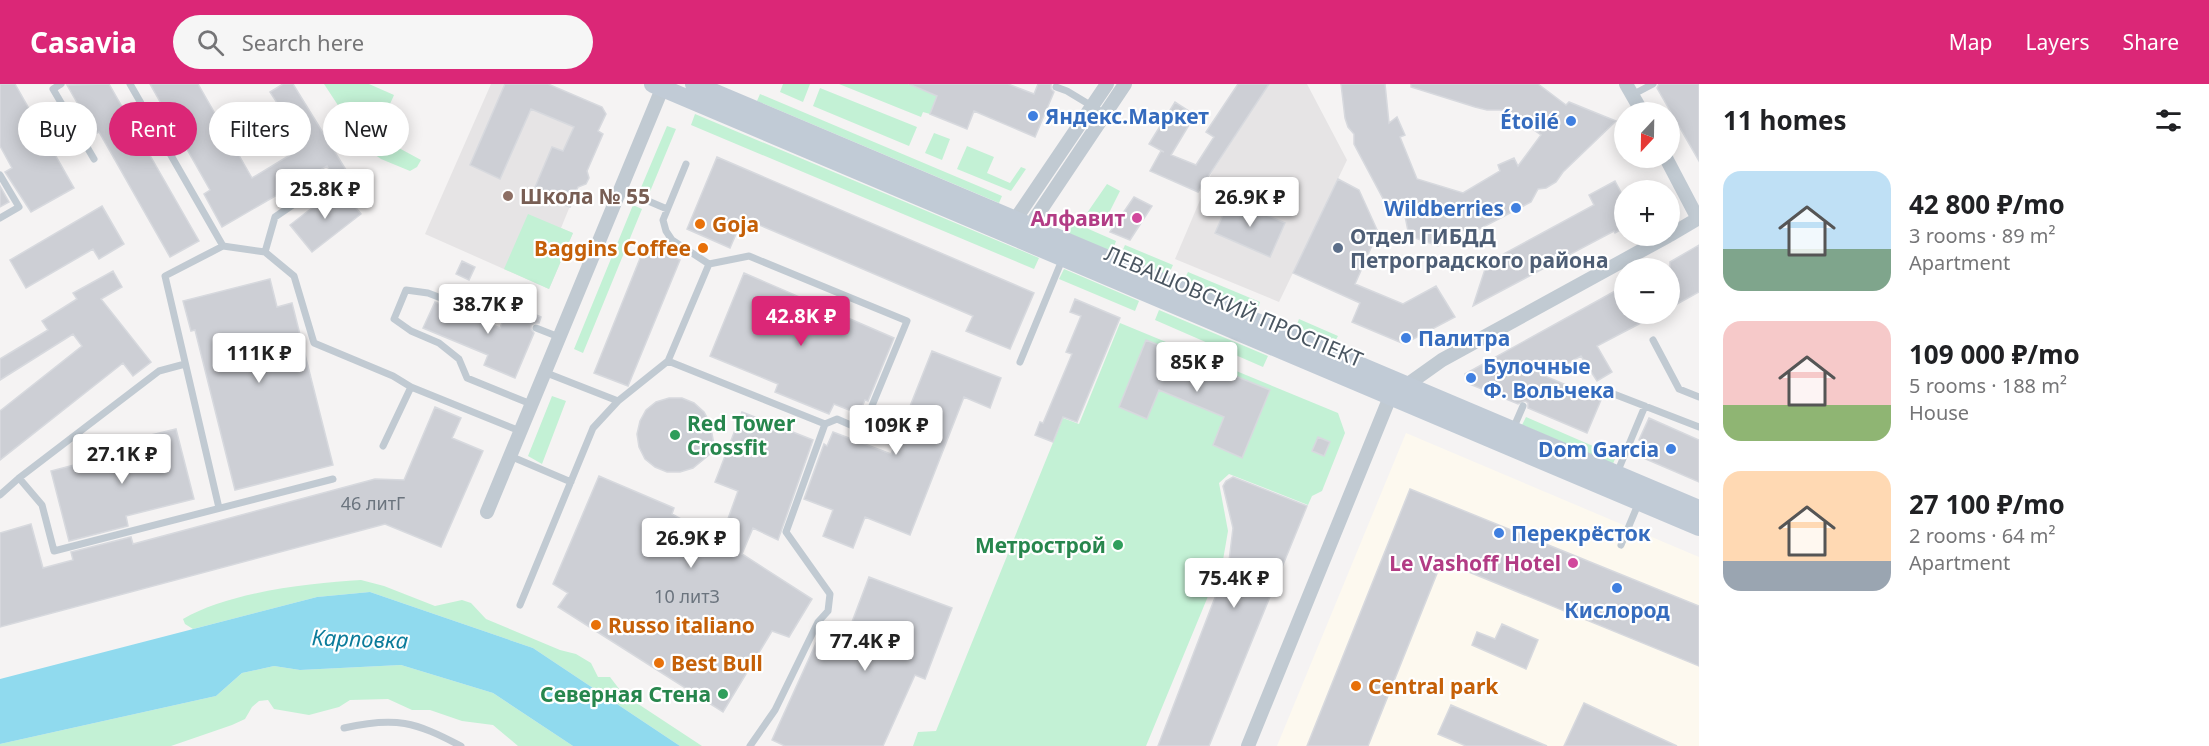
<!DOCTYPE html>
<meta charset="utf-8">
<style>
body{margin:0;font-family:"Noto Sans",sans-serif;background:#f6f6f6;color:#202124;height:100vh;display:flex;flex-direction:column;font-size:22px;white-space:nowrap}
*{box-sizing:border-box;margin:0}
p{font-size:20px;color:#757577}
.icon{flex:none;width:33px;height:33px;fill:none;stroke:currentColor;stroke-width:2;stroke-linecap:round;stroke-linejoin:round}
.map{position:relative;flex:1;overflow:hidden}
.sheet{display:flex;flex-direction:column;background:#fff;width:510px}
.sheet>*{flex:none}
.guide{position:absolute;left:18px;top:18px;width:570px;height:54px;display:flex;gap:12px}
.needle{width:39px;rotate:202deg}
.fabs{position:absolute;left:1614px;top:18px;display:grid;gap:12px}
.fabs a{display:grid;place-items:center;width:66px;height:66px;border-radius:50%;background:#fff;box-shadow:0 3px 15px #0003;font-size:30px}
.price{position:absolute;translate:-50% -51px;padding:0 14px;border-radius:6px;background:#fff;color:#222;font-size:20px;line-height:39px;filter:drop-shadow(0 2px 3px #0008)}
.price::after{content:'';position:absolute;left:50%;top:36px;width:18px;height:14px;margin-left:-9px;background:inherit;clip-path:polygon(0 0,100% 0,50% 100%)}
.price.on{background:#db2777;color:#fff}
ul{padding:0;list-style:none}
li{display:flex;align-items:center;gap:18px;height:150px;padding:0 24px}
li span{display:grid;place-items:center;flex:none;width:168px;height:120px;border-radius:18px;color:#555}
li>.icon{margin-inline-start:auto}
span .icon{width:72px;height:72px;fill:#fffc;stroke-width:1}
li b{font-size:26px}
h2{display:flex;justify-content:space-between;align-items:center;height:72px;padding:0 24px;font-size:26px}
.chip{padding:0 21px;border-radius:27px;background:#fff;box-shadow:0 3px 15px #0003;font-size:21px;line-height:54px}
.chip.on{background:#db2777;color:#fff}
header{display:flex;align-items:center;gap:36px;box-sizing:border-box;height:84px;padding:0 30px;background:#db2777;color:#fff}
header strong{font-size:28px}
nav{display:flex;gap:33px;margin-inline-start:auto;font-size:21px}
.search{width:420px;height:54px;background:#f6f6f6;display:flex;align-items:center;gap:15px;box-sizing:border-box;padding:0 21px;border-radius:33px;color:#757577;font-size:22px}
main{display:flex;flex:1;min-height:0}
.map>svg:first-child{display:block}
</style>
<header>
<strong>Casavia</strong>
<div class="search"><svg class="icon" aria-label="search" viewBox="0 0 24 24"><circle cx="10" cy="10" r="6"/><path d="M15 15l6 6"/></svg>Search here</div>
<nav><a>Map</a><a>Layers</a><a>Share</a></nav>
</header>
<main>
<div class="map">
<svg width="1699" height="662" viewBox="0 0 1699 662">
<rect width="100%" height="100%" fill="#f5f3f3"/>
<path fill="#fdf9ef" d="M1406,349L1699,473V662H1277Z"/>
<path fill="#e6e4e5" d="M491,0H548L606,30L598,47L603,50L586,89L589,94L586,100H579L561,144L573,149L549,205L425,150Z
M1269,0H1307L1347,76L1279,218L1175,175L1212,88Z"/>
<path fill="#c3f1d5" d="M324,0H369L394,11L390,20L347,35Z
M783,0H810L803,18L780,8Z
M839,0H908L937,12L930,30L923,28L921,33Z
M820,4L917,43L909,62L813,22Z
M760,10L1002,112L999,119L757,17Z
M695,30L1039,174L1034,185L691,41Z
M667,42L676,45L649,110L640,106Z
M934,49L950,55L942,76L925,69Z
M386,57L421,76L417,83L410,87L381,75L371,68Z
M967,62L994,73L987,89L1010,99L1021,83L1026,85L1011,107L957,85Z
M1107,100L1120,107L1105,137L1087,129Z
M633,121L642,125L583,269L574,265Z
M528,130L573,149L549,205L504,185Z
M1068,136L1116,157L1112,168L1063,147Z
M1125,161L1173,181L1168,192L1120,172Z
M1064,185L1139,217L1135,227L1059,195Z
M1188,188L1260,218L1256,229L1183,198Z
M1159,226L1268,272L1263,283L1155,236Z
M1299,235L1338,252L1333,261L1295,245Z
M1120,239L1338,329L1345,349L1322,407L1312,412L1308,421L1229,390L1219,399L1228,447L1223,476L1146,662H913L918,648L936,647L1063,334L1079,340Z
M552,312L566,317L542,380L528,372Z
M1526,333L1616,372L1613,380L1522,341Z
M361,496L384,502L435,522L462,516L471,519L486,535L560,566L576,570L591,579L598,593H610L623,610L702,662H680L533,564L370,508L317,513L193,545L185,540L183,535C229,508 309,499 361,496Z
M401,581L493,609L573,662H518L493,641L462,637L430,626H412L388,615L350,616L339,623L309,631L274,625L268,616L259,617L252,623L245,635L232,641L171,662H0V660L216,612L242,589L274,582L300,586Z"/>
<path fill="#90daee" d="M370,508L533,564L680,662H573L493,609L401,581L300,586L274,582L242,589L216,612L0,660V595L317,513Z"/>
<path fill="#cdcfd5" stroke="#d7d9de" stroke-width="1.5" d="M0,0H15L74,104L31,128L5,88L12,84L0,62Z
M109,0L199,157L170,173L99,48L95,50L67,1Z
M150,0H198L252,94L305,62L270,8L283,0H293L351,94L339,103L327,82L222,143L204,110L210,106Z
M505,0H548L602,23L606,30L598,47L603,50L587,87L589,94L586,100L578,103L570,123L533,108L552,63L563,67L574,43L531,25L500,95L470,81Z
M909,0H1008L1034,10L1038,0H1051V5L1054,8L1035,53L974,27L967,45L930,30L937,12Z
M1238,0H1269L1198,108L1150,87L1161,67L1164,68L1149,60L1175,18L1195,31L1171,71L1196,81L1214,53L1206,48Z
M1341,0H1385L1389,39L1397,33L1405,51L1400,53L1417,95L1463,109L1500,87L1498,81L1514,74L1518,82L1541,51L1505,26H1487L1475,23L1411,3V0H1538L1566,21L1569,18L1616,37L1563,88L1556,98L1546,104L1538,105L1531,118L1472,149L1455,144L1438,162L1409,152L1404,127L1387,122L1354,60V50L1348,43L1345,34Z
M1659,0H1699V77L1657,4Z
M717,73L1034,209L1010,265L966,247L973,232L743,134L730,164L687,145Z
M1338,95L1359,106L1378,148L1355,200L1403,220L1436,202L1455,233L1404,260L1352,238L1360,219L1293,189Z
M1615,97L1624,114V144L1615,149L1614,147L1473,222L1487,179L1594,121L1589,111Z
M0,102L9,118L0,123Z
M339,103L361,130L312,168L290,141Z
M1134,113L1152,122L1130,156L1110,148Z
M1230,115L1285,139L1270,173L1215,149Z
M102,122L124,160L99,175L93,165L26,204L10,176Z
M1699,161V208L1670,224V178Z
M645,162L680,176L628,302L594,289Z
M462,177L475,183L469,196L456,190Z
M113,187L122,203L101,215L151,278L133,292L123,279L0,376V327L82,262L73,250L0,296V275L48,246L42,237L77,215L73,209Z
M744,189L894,254L868,317L865,316L859,330L834,320L829,330L775,308L778,300L710,272Z
M270,195L277,223L292,219L333,381L235,406L195,246L191,247L183,217Z
M1624,202V230H1658L1597,262L1612,288L1597,297L1581,272L1545,292L1601,316L1587,349L1528,324V319L1525,317L1518,320L1467,299L1465,290Z
M1075,215L1120,234L1077,338L1063,333L1053,358L1035,351L1040,338L1043,339L1072,270L1066,268L1081,232L1070,228Z
M435,218L500,244L504,233L511,230L509,223L510,220L541,233L539,239H535L531,241V245L534,249L515,294L484,281L488,271L423,244Z
M1146,256L1270,306L1242,374L1213,361L1224,333L1159,306L1147,335L1119,323Z
M932,267L1001,294L990,324L964,313L910,451L865,433L853,464L823,452L833,426L804,415L824,360L827,362L833,348L891,370Z
M669,314H682L694,319L704,328L710,339L715,366L693,384L680,388H667L655,383L645,375L639,363L637,350L640,337L646,326L656,318Z
M435,323L461,334L452,354L483,367L441,463L385,440L0,543V449L31,440L43,484L73,476L71,468L131,453L133,460L375,395L404,396Z
M742,328L813,356L778,456L753,444L742,470L812,515L789,553L772,547L723,628L558,523L568,509L553,500L599,392L674,424L672,430L720,457L738,407L715,398Z
M1649,334L1699,356V398L1639,372L1645,359L1639,356Z
M176,345L194,415L126,432L128,442L69,457L51,387L120,369L118,359Z
M1318,353L1330,358L1324,372L1312,367Z
M1233,393L1307,422L1209,662H1158L1229,477L1233,444L1223,402L1226,397Z
M1410,405L1699,522V582L1442,477L1368,662H1307Z
M869,493L952,524L925,595L915,591L883,662H785L772,656L817,557L841,567Z
M1502,540L1538,556L1526,585L1472,561L1477,548L1495,555Z
M1584,619L1627,639L1677,662H1564Z
M1451,621L1547,662H1466L1438,650Z"/>
<g fill="none" stroke-linecap="round" stroke-linejoin="round">
<path stroke="#c1cad2" stroke-width="7" d="M61,0L53,5L94,75
M130,0L223,162L265,168L294,192L314,259L393,292L411,303L383,362
M1056,3L1067,7L1105,30
M1632,11L1653,0
M686,80L663,136L666,147L672,156L709,180
M0,91L19,123L0,134
M620,105L667,125
M265,168L275,133L326,98
M506,228L499,226L477,228L428,209L406,206L394,235L411,247L439,259L459,275L467,294L531,320
M536,244L559,253
M1653,256L1679,305L1699,313
M1020,278L1062,176
M544,288L618,317
M411,303L520,347
M1606,307L1699,343
M1513,345L1523,322
M510,372L571,398
M1617,389L1645,322
M19,394L42,421L54,467L333,395
M0,411L19,394L159,287L185,280
M219,424L165,192L223,162
M1621,461L1639,418
M520,521L593,344L618,317L668,277L709,180L749,172L907,237L862,346L837,335L825,340L668,277
M344,644C396,632 415,638 461,662
M750,662L775,626L818,538L828,527L830,510L786,448L825,340"/>
<path stroke="#c1cad2" stroke-width="14" d="M1626,0L1642,28
M1666,74L1698,135
M1015,144V136L1107,0
M1024,146L1030,142L1125,0
M1670,151L1699,134
M487,428L664,0
M1248,662L1390,313L1442,276L1668,152"/>
<path stroke="#c1cbd6" stroke-width="18" d="M653,0L1699,443
M694,0L1699,425"/>
</g>
<g fill="#3f7fe0" stroke="#fff" stroke-width="2">
<circle cx="1033" cy="32" r="6"/>
<circle cx="1571" cy="37" r="6"/>
<circle cx="1516" cy="124" r="6"/>
<circle cx="1406" cy="254" r="6"/>
<circle cx="1471" cy="294" r="6"/>
<circle cx="1671" cy="365" r="6"/>
<circle cx="1499" cy="449" r="6"/>
<circle cx="1617" cy="504" r="6"/>
</g>
<circle fill="#8d6e63" stroke="#fff" stroke-width="2" cx="508" cy="112" r="6"/>
<g fill="#d1479c" stroke="#fff" stroke-width="2">
<circle cx="1137" cy="134" r="6"/>
<circle cx="1573" cy="479" r="6"/>
</g>
<g fill="#e8710a" stroke="#fff" stroke-width="2">
<circle cx="700" cy="140" r="6"/>
<circle cx="703" cy="164" r="6"/>
<circle cx="596" cy="541" r="6"/>
<circle cx="659" cy="579" r="6"/>
<circle cx="1356" cy="602" r="6"/>
</g>
<circle fill="#5c6f8a" stroke="#fff" stroke-width="2" cx="1338" cy="164" r="6"/>
<g fill="#2e9e5b" stroke="#fff" stroke-width="2">
<circle cx="675" cy="351" r="6"/>
<circle cx="1118" cy="461" r="6"/>
<circle cx="723" cy="610" r="6"/>
</g>
<g text-anchor="middle" dominant-baseline="central" stroke-width="4.5" stroke-linejoin="round" paint-order="stroke">
<g font-size="18" fill="#6b747e">
<text x="373" y="419">46 литГ</text>
<text x="687" y="512">10 литЗ</text>
</g>
<g font-size="21" font-weight="bold" fill="#366cbe" stroke="#fff" text-anchor="start">
<text x="1045" y="32">Яндекс.Маркет</text>
<text x="1559" y="37" text-anchor="end">Étoilé</text>
<text x="1504" y="124" text-anchor="end">Wildberries</text>
<text x="1418" y="254">Палитра</text>
<text x="1483" y="282">Булочные<tspan x="1483" dy="24">Ф. Вольчека</tspan></text>
<text x="1659" y="365" text-anchor="end">Dom Garcia</text>
<text x="1511" y="449">Перекрёсток</text>
<text x="1617" y="526" text-anchor="middle">Кислород</text>
</g>
<g font-size="21" font-weight="bold" fill="#785e54" stroke="#fff" text-anchor="start">
<text x="520" y="112">Школа № 55</text>
</g>
<g font-size="21" font-weight="bold" fill="#b23c85" stroke="#fff" text-anchor="end">
<text x="1125" y="134">Алфавит</text>
<text x="1561" y="479">Le Vashoff Hotel</text>
</g>
<g font-size="21" font-weight="bold" fill="#c56008" stroke="#fff" text-anchor="start">
<text x="712" y="140">Goja</text>
<text x="691" y="164" text-anchor="end">Baggins Coffee</text>
<text x="608" y="541">Russo italiano</text>
<text x="671" y="579">Best Bull</text>
<text x="1368" y="602">Central park</text>
</g>
<g font-size="21" font-weight="bold" fill="#4e5e75" stroke="#fff" text-anchor="start">
<text x="1350" y="152">Отдел ГИБДД<tspan x="1350" dy="24">Петроградского района</tspan></text>
</g>
<g font-size="21" fill="#4a5661" stroke="#fff">
<text transform="translate(1234 222) rotate(23)">ЛЕВАШОВСКИЙ ПРОСПЕКТ</text>
</g>
<g font-size="21" font-weight="bold" fill="#27864d" stroke="#fff" text-anchor="end">
<text x="687" y="339" text-anchor="start">Red Tower<tspan x="687" dy="24">Crossfit</tspan></text>
<text x="1106" y="461">Метрострой</text>
<text x="711" y="610">Северная Стена</text>
</g>
<g font-size="22" font-style="italic" fill="#0c7c9b" stroke="#fff">
<text transform="translate(360 554) rotate(2)">Карповка</text>
</g>
</g>
</svg>
<div class="fabs">
<a><svg class="needle" viewBox="-14 -14 28 28"><path d="M0-13l5 13h-10z" fill="#e53935"/><path d="M0 13l5-13h-10z" fill="#757577"/></svg></a>
<a>+</a>
<a>−</a>
</div>
<b class="price" style="left:325px;top:136px">25.8K ₽</b>
<b class="price" style="left:1250px;top:144px">26.9K ₽</b>
<b class="price" style="left:488px;top:251px">38.7K ₽</b>
<b class="price on" style="left:801px;top:263px">42.8K ₽</b>
<b class="price" style="left:259px;top:300px">111K ₽</b>
<b class="price" style="left:1197px;top:309px">85K ₽</b>
<b class="price" style="left:896px;top:372px">109K ₽</b>
<b class="price" style="left:122px;top:401px">27.1K ₽</b>
<b class="price" style="left:691px;top:485px">26.9K ₽</b>
<b class="price" style="left:1234px;top:525px">75.4K ₽</b>
<b class="price" style="left:865px;top:588px">77.4K ₽</b>
<div class="guide">
<a class="chip">Buy</a>
<a class="chip on">Rent</a>
<a class="chip">Filters</a>
<a class="chip">New</a>
</div>
</div>
<section class="sheet">
<h2>11 homes<svg class="icon" aria-label="filters" viewBox="0 0 24 24"><path d="M4 7h16M4 17h16"/><circle cx="9" cy="7" r="2"/><circle cx="15" cy="17" r="2"/></svg></h2>
<ul>
<li><span style="background:linear-gradient(#bfe0f5 65%,#7fa58c 0)"><svg class="icon" aria-label="home" viewBox="0 0 24 24"><path d="M3 11l9-7 9 7M6 9v11h12V9"/></svg></span><div><b>42 800 ₽/mo</b><p>3 rooms · 89 m²</p><p>Apartment</p></div></li>
<li><span style="background:linear-gradient(#f6c9c9 70%,#8fb573 0)"><svg class="icon" aria-label="home" viewBox="0 0 24 24"><path d="M3 11l9-7 9 7M6 9v11h12V9"/></svg></span><div><b>109 000 ₽/mo</b><p>5 rooms · 188 m²</p><p>House</p></div></li>
<li><span style="background:linear-gradient(#ffd9b3 75%,#9aa5b1 0)"><svg class="icon" aria-label="home" viewBox="0 0 24 24"><path d="M3 11l9-7 9 7M6 9v11h12V9"/></svg></span><div><b>27 100 ₽/mo</b><p>2 rooms · 64 m²</p><p>Apartment</p></div></li>
</ul>
</section>
</main>
